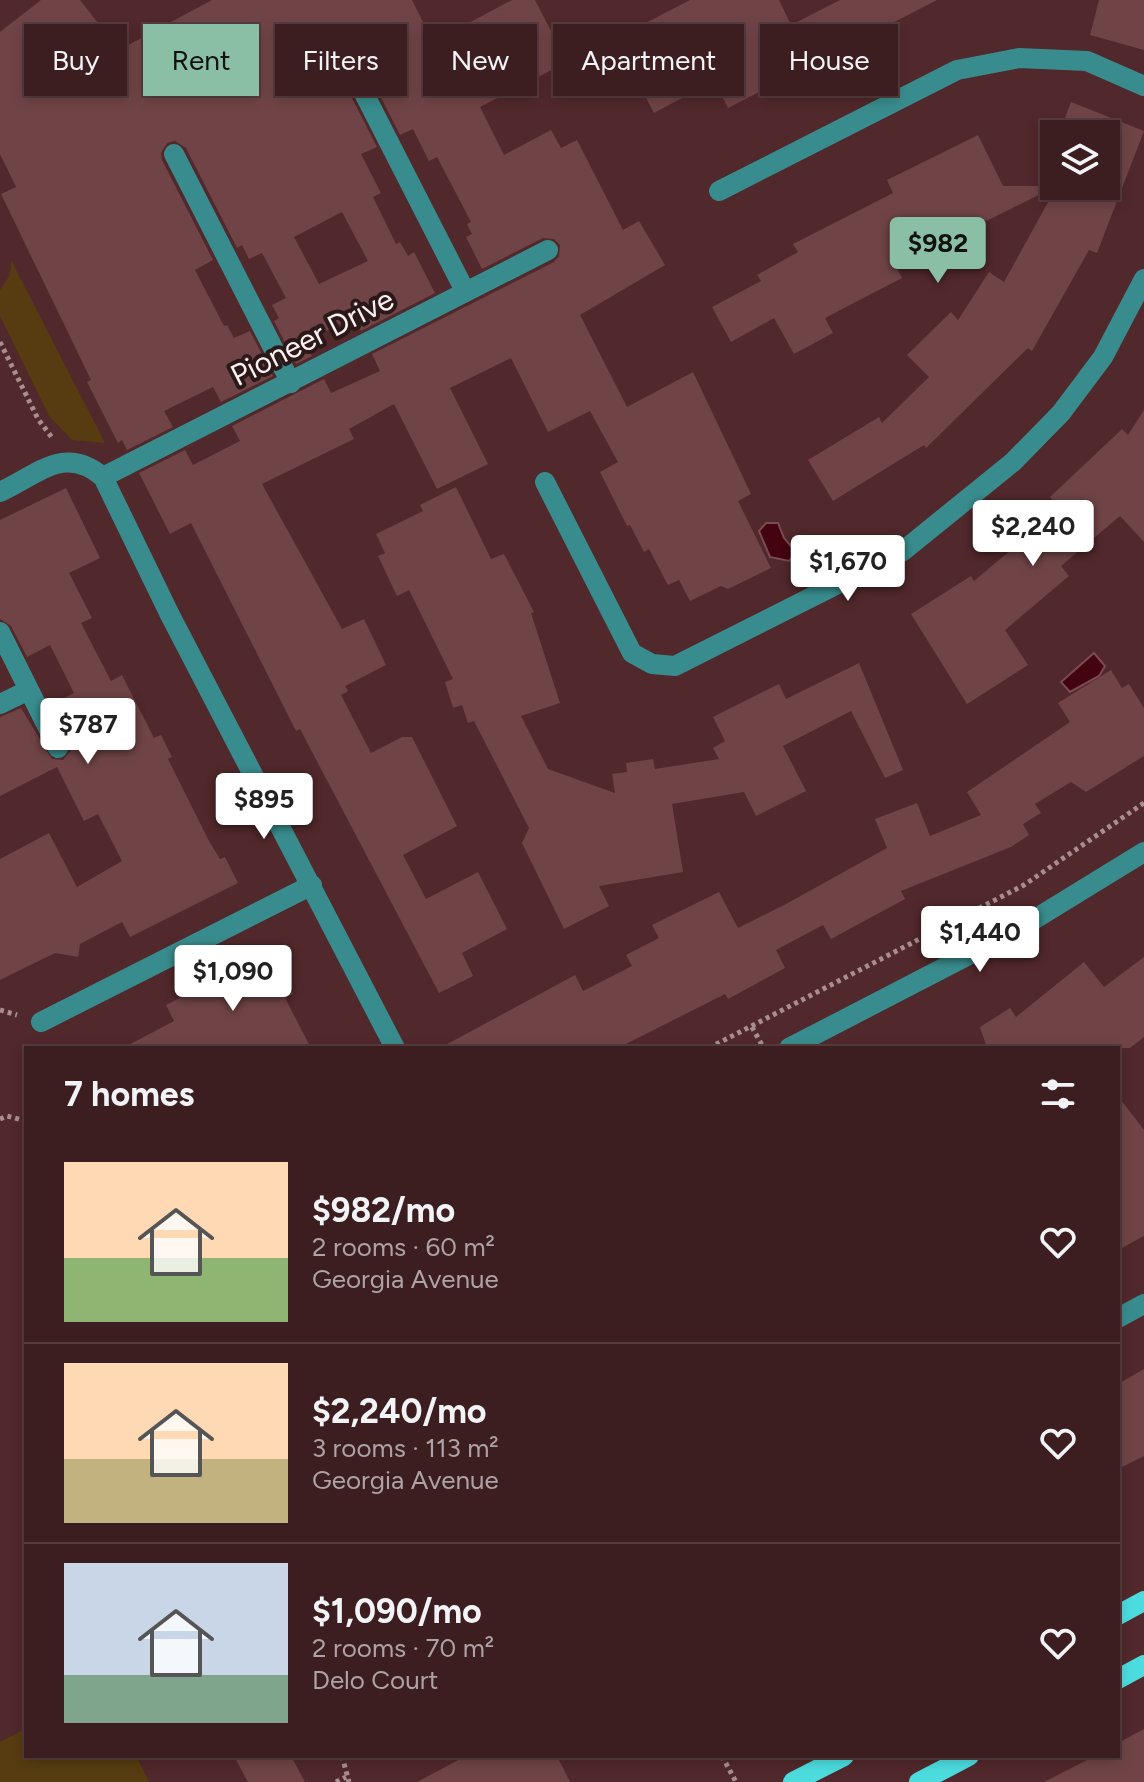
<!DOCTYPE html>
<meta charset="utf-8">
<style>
body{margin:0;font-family:Figtree,sans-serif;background:#442729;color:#f1f3f6;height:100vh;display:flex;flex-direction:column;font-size:30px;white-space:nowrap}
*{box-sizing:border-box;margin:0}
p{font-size:26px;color:#ada2a5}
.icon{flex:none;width:44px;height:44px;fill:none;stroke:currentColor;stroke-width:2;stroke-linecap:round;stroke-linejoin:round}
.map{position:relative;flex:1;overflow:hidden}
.side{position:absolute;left:24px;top:1046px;width:1096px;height:712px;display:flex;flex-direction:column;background:#3d1e20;border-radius:0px;box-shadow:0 4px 12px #0003,0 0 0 2px #563c3e}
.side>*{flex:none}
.hud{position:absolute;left:24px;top:24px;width:1096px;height:72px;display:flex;gap:16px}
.buttons{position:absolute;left:1040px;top:120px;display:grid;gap:16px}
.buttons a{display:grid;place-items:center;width:80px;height:80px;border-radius:0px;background:#3d1e20;box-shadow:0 4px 12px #0003,0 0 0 2px #563c3e;font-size:40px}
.price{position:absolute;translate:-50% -68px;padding:0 18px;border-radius:8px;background:#fff;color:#222;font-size:26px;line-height:52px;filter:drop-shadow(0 2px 4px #0008)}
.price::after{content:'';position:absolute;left:50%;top:48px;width:24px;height:18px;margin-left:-12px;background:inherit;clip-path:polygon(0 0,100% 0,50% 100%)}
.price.selected{background:#8abfa5;color:#111}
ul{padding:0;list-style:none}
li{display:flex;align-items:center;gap:24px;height:200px;padding:0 40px}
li+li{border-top:2px solid #563c3e}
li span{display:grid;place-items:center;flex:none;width:224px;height:160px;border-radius:0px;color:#555}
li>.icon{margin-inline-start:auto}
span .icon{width:96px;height:96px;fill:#fffc;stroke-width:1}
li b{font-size:34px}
h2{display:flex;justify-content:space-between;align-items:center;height:96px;padding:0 40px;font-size:34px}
.pill{padding:0 28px;border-radius:0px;background:#3d1e20;box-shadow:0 4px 12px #0003,0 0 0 2px #563c3e;font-size:28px;line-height:72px}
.pill.selected{background:#8abfa5;color:#111}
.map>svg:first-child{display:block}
</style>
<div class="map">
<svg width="1144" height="1782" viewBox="0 0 1144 1782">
<rect width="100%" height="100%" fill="#51282b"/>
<path fill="#563c10" d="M11,260L105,443L72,440L49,416L0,316V290L10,275Z
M26,1729V1756H136L149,1782H0V1742Z"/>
<path fill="#430410" stroke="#7a4b54" stroke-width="2" d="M766,523H778L784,538L796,552L789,561L770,557L759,531Z
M1094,653L1105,666L1099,676L1070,692L1061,682Z"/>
<path fill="#704446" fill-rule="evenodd" d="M41,0H80L119,50L212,0H412L433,42L512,0H535L567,62L480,107L504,155L551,130L561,148L577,140L623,230L639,221L665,265L580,315L627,407L693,372L751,494L738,501L771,568L728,589L721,586L690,601L679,580L668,585L649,549L644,552L630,525L627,526L600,472L618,462L590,411L548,432L511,358L450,388L488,464L437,489L394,404L349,429L354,439L262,484L342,629L364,619L386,665L345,686L348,691L341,695L371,753L402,737H412L457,826L403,855L426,899L478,872L507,929L462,953L473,976L439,993L300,729L296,731L191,523L170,534L139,473L185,450L193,465L240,441L232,426L324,379L331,393L380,371L372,354L554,262L559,256L560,245L554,239L543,238L482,269L466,237L472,234L467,224L471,222L437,157L429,161L413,129L400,135L360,56L354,51L343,50L337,56L336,67L377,147L361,154L381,193L373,197L396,244L400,242L408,256L414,252L435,293L361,331L354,317L304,342L312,356L296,364L274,321L279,318L272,305L286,298L262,253L249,259L242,245L237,248L186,148L175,141L167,143L161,153L162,160L213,260L195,270L224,326L227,325L234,338L250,331L273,376L221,402L213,387L164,411L173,427L127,450L122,440L118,443L87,382L91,380L1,194L16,187L0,154V32ZM342,212L368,261L319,284L294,237Z
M690,0H779L791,25L840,0H937L728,108L714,81L654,113L615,39Z
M1099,0H1144V50L1090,35Z
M1071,102L1144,131L1097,253L1089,250L1032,351L1028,348L926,448L924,445L833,501L808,460L879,417L882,423L929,377L907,355L951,312L958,320L989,272L1004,282L1057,186L954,237L948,225L890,255L902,278L825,318L833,333L794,354L774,318L731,342L712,307L761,281L757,275L798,252L793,244L893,193L887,180L978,135L1003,186H1106V134H1059Z
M1144,410V542L1120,516L1061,566L1069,576L1005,630L1028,665L967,704L911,614L971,576L974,581L1061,508L1050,497L1122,429L1128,435Z
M456,487L491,559L504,554L534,612L531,613L560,703L521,716L548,769L615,793L612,774L627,772L626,763L653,759L655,769L719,759L713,748L725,741L713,717L779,684L786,699L859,663L903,770L885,778L851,711L783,746L806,791L756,816L744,792L672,804L683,872L599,886L609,906L564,929L522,843L529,828L474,721L468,723L462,705L453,708L445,682L453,679L409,590L397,596L378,556L385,553L376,534L423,511L420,505Z
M66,488L100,558L69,573L92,618L81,623L111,681L122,675L154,738L161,735L172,757L168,759L209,841L220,859L225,857L238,883L130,937L122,922L80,944L78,957L55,953L0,980V859L49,833L77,887L122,861L98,814L84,821L57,767L0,796V717L21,708L52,759L63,760L71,750L51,705L74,693L50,645L27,657L11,626L0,619V520Z
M1111,670L1122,688L1129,684L1144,708V756L1086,792L1071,782L1035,804L1041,813L1023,824L1029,835L1011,847L901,891L905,899L831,939L823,925L776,950L785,968L728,999L725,994L618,1048H440L575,975L583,991L632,966L626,955L659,938L652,925L719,892L738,928L786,904L887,848L875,819L917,803L930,836L981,815L967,792L1070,722L1058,703Z
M270,951L293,994L285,998L311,1048H123L174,1021L166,1005Z
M1144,957V1037L1130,1048H987L980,1027L1010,1008L1016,1017L1084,962L1104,987Z
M1118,1096L1144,1130V1236L1118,1250Z
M1144,1369V1456L1118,1469V1384Z
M1144,1729V1782H1044L1095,1756H1118V1743Z
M234,1756H291L305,1782H248Z
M466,1756H557L570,1782H417Z"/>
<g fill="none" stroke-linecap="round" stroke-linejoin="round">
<path stroke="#a88e8f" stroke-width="5" stroke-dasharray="4 4" stroke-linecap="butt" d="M0,342L38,419L53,439
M0,1010L17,1015
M752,1027L763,1047
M709,1048L1024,885L1144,803
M0,1119L7,1116L26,1121
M342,1756L349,1782
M722,1756L736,1782
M336,1782L346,1777"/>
<path stroke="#398c8d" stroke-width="20" d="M348,62L465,291
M174,154L291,383
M719,191L957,70L1019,58L1087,61L1144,86
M103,477L548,250
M545,482L632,653L652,664L675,666L903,551L1013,462L1061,413L1103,357L1144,279
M0,492C40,473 65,445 103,477L170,615L395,1048
M0,632L58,748
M0,704L29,690
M41,1022L312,885
M789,1048L1017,930L1144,852
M1118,1318L1144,1304"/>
<path stroke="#4cdcde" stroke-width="20" d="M1118,1615L1144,1601
M1118,1679L1144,1665
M793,1782L844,1756
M919,1782L969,1756"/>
</g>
<g text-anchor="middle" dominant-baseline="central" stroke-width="8" stroke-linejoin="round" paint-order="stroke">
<g font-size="30" fill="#fcf1f1" stroke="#2b1819">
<text transform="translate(312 337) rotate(-27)">Pioneer Drive</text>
</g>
</g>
</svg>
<div class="buttons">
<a><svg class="icon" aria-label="layers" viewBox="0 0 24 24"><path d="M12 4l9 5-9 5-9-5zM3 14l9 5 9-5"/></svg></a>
</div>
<b class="price selected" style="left:938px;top:285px">$982</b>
<b class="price" style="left:1033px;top:568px">$2,240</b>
<b class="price" style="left:848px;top:603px">$1,670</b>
<b class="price" style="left:88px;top:766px">$787</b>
<b class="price" style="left:264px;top:841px">$895</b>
<b class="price" style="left:980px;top:974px">$1,440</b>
<b class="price" style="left:233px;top:1013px">$1,090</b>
<div class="hud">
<a class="pill">Buy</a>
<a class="pill selected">Rent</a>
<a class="pill">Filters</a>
<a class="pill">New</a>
<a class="pill">Apartment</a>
<a class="pill">House</a>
</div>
<section class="side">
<h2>7 homes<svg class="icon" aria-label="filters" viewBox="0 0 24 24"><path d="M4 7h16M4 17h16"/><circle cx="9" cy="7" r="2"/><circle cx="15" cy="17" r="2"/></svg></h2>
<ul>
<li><span style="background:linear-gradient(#ffd9b3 60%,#8fb573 0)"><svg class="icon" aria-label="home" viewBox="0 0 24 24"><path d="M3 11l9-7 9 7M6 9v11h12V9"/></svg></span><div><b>$982/mo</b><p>2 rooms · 60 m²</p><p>Georgia Avenue</p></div><svg class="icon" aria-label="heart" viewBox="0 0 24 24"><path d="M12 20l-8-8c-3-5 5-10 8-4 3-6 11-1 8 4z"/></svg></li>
<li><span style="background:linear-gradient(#ffd9b3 60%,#c2b280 0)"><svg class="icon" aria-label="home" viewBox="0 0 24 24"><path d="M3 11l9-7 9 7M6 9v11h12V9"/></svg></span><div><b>$2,240/mo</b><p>3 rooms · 113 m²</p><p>Georgia Avenue</p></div><svg class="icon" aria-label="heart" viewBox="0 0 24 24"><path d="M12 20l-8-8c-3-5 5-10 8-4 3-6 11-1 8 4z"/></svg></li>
<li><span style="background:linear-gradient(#c9d6e8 70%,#7fa58c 0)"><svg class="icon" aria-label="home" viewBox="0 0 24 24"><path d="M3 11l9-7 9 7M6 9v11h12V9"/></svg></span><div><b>$1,090/mo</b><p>2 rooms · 70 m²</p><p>Delo Court</p></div><svg class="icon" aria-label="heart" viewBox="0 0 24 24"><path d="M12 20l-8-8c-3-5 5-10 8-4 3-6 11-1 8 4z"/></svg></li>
</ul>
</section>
</div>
